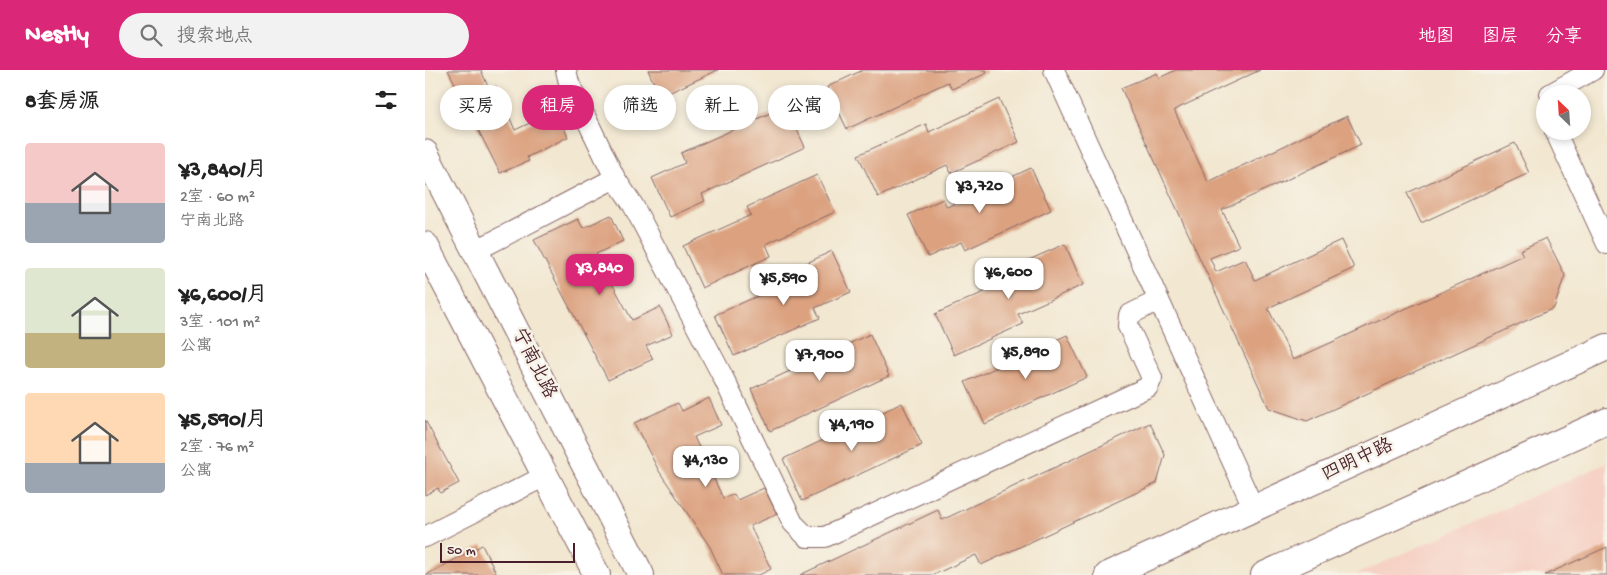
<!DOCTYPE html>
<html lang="zh">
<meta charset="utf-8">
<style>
body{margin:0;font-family:"Gochi Hand","LXGW WenKai TC",sans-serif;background:#f2f2f2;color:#222;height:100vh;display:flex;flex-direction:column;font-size:19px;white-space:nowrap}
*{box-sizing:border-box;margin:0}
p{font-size:16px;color:#767676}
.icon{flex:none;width:28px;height:28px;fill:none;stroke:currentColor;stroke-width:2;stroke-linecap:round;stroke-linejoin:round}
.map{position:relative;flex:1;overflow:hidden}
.sheet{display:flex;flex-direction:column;background:#fff;width:425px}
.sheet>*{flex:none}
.banner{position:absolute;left:15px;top:15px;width:475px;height:45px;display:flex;gap:10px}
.needle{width:32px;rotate:335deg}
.fabs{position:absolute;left:1111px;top:15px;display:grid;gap:10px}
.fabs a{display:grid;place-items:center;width:55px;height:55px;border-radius:50%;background:#fff;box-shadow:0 2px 8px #0003;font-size:25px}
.scale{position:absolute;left:15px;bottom:12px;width:135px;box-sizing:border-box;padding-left:5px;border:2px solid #4a1f2b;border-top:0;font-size:14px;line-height:18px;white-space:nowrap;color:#4a1f2b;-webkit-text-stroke:4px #f7f3e8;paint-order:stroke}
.price{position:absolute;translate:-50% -42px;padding:0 11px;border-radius:10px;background:#fff;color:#222;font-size:16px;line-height:32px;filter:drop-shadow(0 1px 2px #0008)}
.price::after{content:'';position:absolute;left:50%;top:30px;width:15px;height:11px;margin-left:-8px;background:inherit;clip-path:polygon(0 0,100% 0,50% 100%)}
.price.active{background:#db2777;color:#fff}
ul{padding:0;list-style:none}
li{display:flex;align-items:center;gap:15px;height:125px;padding:0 25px}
li span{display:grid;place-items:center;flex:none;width:140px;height:100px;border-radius:5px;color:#555}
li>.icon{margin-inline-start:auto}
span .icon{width:60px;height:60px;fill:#fffc;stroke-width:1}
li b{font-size:21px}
h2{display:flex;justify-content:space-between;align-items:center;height:60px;padding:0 25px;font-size:21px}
.pill{padding:0 18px;border-radius:22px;background:#fff;box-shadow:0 2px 8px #0003;font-size:18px;line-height:45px}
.pill.active{background:#db2777;color:#fff}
header{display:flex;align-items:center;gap:30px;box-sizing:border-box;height:70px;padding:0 25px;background:#db2777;color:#fff}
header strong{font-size:24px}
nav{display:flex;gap:28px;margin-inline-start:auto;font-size:18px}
.search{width:350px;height:45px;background:#f2f2f2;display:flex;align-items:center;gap:12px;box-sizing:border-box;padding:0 18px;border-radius:28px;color:#767676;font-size:19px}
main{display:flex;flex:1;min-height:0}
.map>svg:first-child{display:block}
</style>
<header>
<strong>Nestly</strong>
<div class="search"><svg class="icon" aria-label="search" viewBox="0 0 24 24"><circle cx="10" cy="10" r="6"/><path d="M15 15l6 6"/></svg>搜索地点</div>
<nav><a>地图</a><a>图层</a><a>分享</a></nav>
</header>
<main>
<section class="sheet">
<h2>8套房源<svg class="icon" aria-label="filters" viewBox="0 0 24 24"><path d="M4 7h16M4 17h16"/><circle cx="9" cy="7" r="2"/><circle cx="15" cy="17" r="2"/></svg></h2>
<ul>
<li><span style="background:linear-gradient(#f6c9c9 60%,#9aa5b1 0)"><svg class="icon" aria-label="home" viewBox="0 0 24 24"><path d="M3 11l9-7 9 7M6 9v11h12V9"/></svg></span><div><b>¥3,840/月</b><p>2室 · 60 m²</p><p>宁南北路</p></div></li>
<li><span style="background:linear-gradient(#dfe7d0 65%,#c2b280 0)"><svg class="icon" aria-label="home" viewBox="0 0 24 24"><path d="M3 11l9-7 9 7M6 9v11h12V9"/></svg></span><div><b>¥6,600/月</b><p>3室 · 101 m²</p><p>公寓</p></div></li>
<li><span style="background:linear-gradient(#ffd9b3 70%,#9aa5b1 0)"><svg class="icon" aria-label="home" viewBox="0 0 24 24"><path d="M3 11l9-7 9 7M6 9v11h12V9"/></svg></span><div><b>¥5,590/月</b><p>2室 · 76 m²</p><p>公寓</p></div></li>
</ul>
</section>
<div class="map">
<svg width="1182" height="505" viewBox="0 0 1182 505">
<rect width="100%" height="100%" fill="#f7f3e8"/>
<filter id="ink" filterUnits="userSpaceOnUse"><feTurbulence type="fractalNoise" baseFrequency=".02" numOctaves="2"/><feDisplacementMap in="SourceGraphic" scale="10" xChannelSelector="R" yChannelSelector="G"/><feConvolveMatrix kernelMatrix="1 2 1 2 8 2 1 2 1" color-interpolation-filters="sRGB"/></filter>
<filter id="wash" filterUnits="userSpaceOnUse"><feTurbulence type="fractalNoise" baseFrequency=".0096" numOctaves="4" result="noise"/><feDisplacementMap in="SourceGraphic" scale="20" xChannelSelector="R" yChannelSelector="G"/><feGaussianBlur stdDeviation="1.12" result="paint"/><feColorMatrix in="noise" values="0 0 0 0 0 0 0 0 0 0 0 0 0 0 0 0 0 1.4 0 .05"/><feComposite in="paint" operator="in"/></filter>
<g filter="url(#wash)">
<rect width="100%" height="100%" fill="#f2e7d0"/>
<path fill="#f6d1c5" d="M1182,393V505H930Z"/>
<g id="blocks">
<path fill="#dca280" d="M23,0H56L64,19L71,16L90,60L131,41L143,67L102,87L104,91L75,103Z
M223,0H293L235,27Z
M438,0H561L562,3L527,19L523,12L422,59L402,17Z
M751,0H835L749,40L783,112L922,46L936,75L797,140L814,176L785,188L791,202L820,189L830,210L916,170L929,198L843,238L868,290L1098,185L1095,180L1121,168L1140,205L1129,238L882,351L844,338L696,18L732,3L734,8Z
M574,29L594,72L526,103L522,95L453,127L433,85L501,54L504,62Z
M361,36L380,77L277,124L280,131L245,147L227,108L260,93L256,83Z
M1090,73L1104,103L996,153L982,123Z
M606,98L626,140L540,180L536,172L503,187L483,145L518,129L522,137Z
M392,105L410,142L341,174L346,186L277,218L258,176L326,145L322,137Z
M186,145L198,171L171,184L207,250L235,237L248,264L221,276L228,289L183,310L109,170L153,149L158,158Z
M640,174L658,215L593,244L598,254L529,285L510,244L577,214L572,204Z
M407,181L426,222L390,238L395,248L309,286L290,245L375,207L371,198Z
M445,264L464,306L345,361L326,319Z
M642,265L662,307L560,354L540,312Z
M284,328L296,355L269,367L298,428L309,424L312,430L339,418L352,444L325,456L346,499L334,505H298L285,477L234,401L209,353L253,333L257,341Z
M477,333L497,375L377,431L358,389Z
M0,350L34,413L15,423L13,418L0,425Z
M725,353L740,385L732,413L556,495L551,485L508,505H375L513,440L517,450Z
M57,475L72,505H1Z
M1182,477V505H1120Z"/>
</g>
</g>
<g filter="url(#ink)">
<use href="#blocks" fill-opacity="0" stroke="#856565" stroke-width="1"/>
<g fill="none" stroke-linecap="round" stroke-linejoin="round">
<defs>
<path id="minor" d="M141,0L144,13L190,108L208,135L297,305L368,453L382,467H400L723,317L727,308L703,256L704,245L734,230
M629,0L829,439
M1125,24L1168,0
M1130,61L1182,174
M50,181L190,108
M0,467L120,406"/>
<path id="major" d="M0,83L216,505
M0,175L172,505
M683,505L1182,277
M839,505L1182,351"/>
</defs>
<use href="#minor" stroke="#856565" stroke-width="22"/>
<use href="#major" stroke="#856565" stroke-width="28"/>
<use href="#minor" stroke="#fff" stroke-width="20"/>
<use href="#major" stroke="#fff" stroke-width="26"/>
</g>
</g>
<g text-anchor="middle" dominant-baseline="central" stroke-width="5" stroke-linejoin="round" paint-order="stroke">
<g font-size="19" fill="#4a1f2b" stroke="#f7f3e8">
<text transform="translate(108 294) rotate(63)">宁南北路</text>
<text transform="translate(933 391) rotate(-25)">四明中路</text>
</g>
</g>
</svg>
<div class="fabs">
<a><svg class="needle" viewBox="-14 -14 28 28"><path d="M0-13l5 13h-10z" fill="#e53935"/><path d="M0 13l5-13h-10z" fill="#767676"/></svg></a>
</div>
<div class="scale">50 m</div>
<b class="price" style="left:555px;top:144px">¥3,720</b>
<b class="price active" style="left:175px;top:226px">¥3,840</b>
<b class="price" style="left:584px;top:230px">¥6,600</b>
<b class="price" style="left:359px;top:236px">¥5,590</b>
<b class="price" style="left:601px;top:310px">¥5,890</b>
<b class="price" style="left:395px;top:312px">¥7,900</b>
<b class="price" style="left:427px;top:382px">¥4,190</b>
<b class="price" style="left:281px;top:418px">¥4,130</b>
<div class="banner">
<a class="pill">买房</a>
<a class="pill active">租房</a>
<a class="pill">筛选</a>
<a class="pill">新上</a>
<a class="pill">公寓</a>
</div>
</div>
</main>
